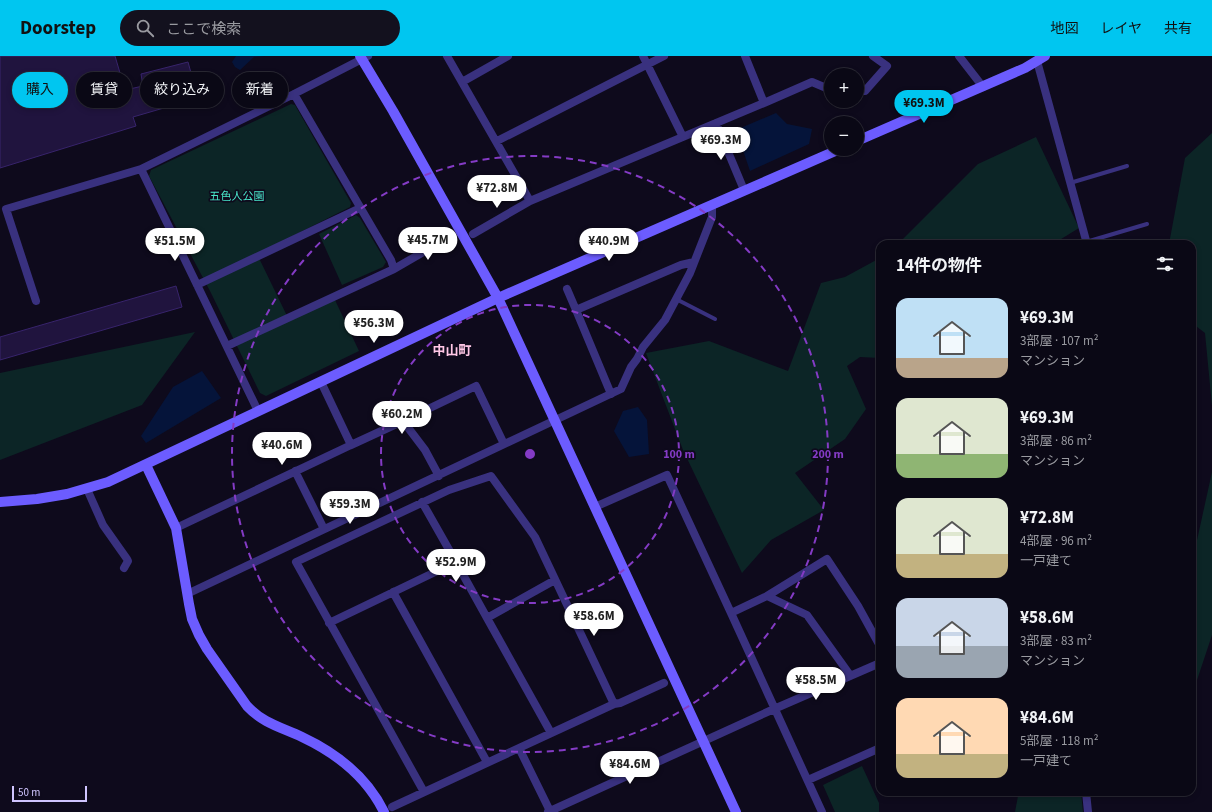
<!DOCTYPE html>
<html lang="ja">
<meta charset="utf-8">
<style>
body{margin:0;font-family:"Source Sans 3","Noto Sans JP",sans-serif;background:#13111e;color:#f1f3f6;height:100vh;display:flex;flex-direction:column;font-size:15px;white-space:nowrap}
*{box-sizing:border-box;margin:0}
p{font-size:13px;color:#999aa0}
.icon{flex:none;width:22px;height:22px;fill:none;stroke:currentColor;stroke-width:2;stroke-linecap:round;stroke-linejoin:round}
.map{position:relative;flex:1;overflow:hidden}
.sheet{position:absolute;left:876px;top:184px;width:320px;height:556px;display:flex;flex-direction:column;background:#0a0815;border-radius:12px;box-shadow:0 2px 6px #0003,0 0 0 1px #2a2934}
.sheet>*{flex:none}
.top-card{position:absolute;left:12px;top:16px;width:380px;height:36px;display:flex;gap:8px}
.fabs{position:absolute;left:824px;top:12px;display:grid;gap:8px}
.fabs a{display:grid;place-items:center;width:40px;height:40px;border-radius:50%;background:#0a0815;box-shadow:0 2px 6px #0003,0 0 0 1px #2a2934;font-size:20px}
.scale{position:absolute;left:12px;bottom:10px;width:75px;box-sizing:border-box;padding-left:4px;border:2px solid #d0c5ff;border-top:0;font-size:11px;line-height:14px;white-space:nowrap;color:#d0c5ff;-webkit-text-stroke:3px #0e0a1c;paint-order:stroke}
.price{position:absolute;translate:-50% -34px;padding:0 9px;border-radius:14px;background:#fff;color:#222;font-size:13px;line-height:26px;filter:drop-shadow(0 1px 2px #0008)}
.price::after{content:'';position:absolute;left:50%;top:24px;width:12px;height:9px;margin-left:-6px;background:inherit;clip-path:polygon(0 0,100% 0,50% 100%)}
.price.on{background:#00c6f0;color:#111}
ul{padding:0;list-style:none}
li{display:flex;align-items:center;gap:12px;height:100px;padding:0 20px}
li span{display:grid;place-items:center;flex:none;width:112px;height:80px;border-radius:12px;color:#555}
li>.icon{margin-inline-start:auto}
span .icon{width:48px;height:48px;fill:#fffc;stroke-width:1}
li b{font-size:17px}
h2{display:flex;justify-content:space-between;align-items:center;height:48px;padding:0 20px;font-size:17px}
.tag{padding:0 14px;border-radius:18px;background:#0a0815;box-shadow:0 2px 6px #0003,0 0 0 1px #2a2934;font-size:14px;line-height:36px}
.tag.on{background:#00c6f0;color:#111}
header{display:flex;align-items:center;gap:24px;box-sizing:border-box;height:56px;padding:0 20px;background:#00c6f0;color:#111}
header strong{font-size:19px}
nav{display:flex;gap:22px;margin-inline-start:auto;font-size:14px}
.search{width:280px;height:36px;background:#13111e;display:flex;align-items:center;gap:10px;box-sizing:border-box;padding:0 14px;border-radius:22px;color:#999aa0;font-size:15px}
.map>svg:first-child{display:block}
</style>
<header>
<strong>Doorstep</strong>
<div class="search"><svg class="icon" aria-label="search" viewBox="0 0 24 24"><circle cx="10" cy="10" r="6"/><path d="M15 15l6 6"/></svg>ここで検索</div>
<nav><a>地図</a><a>レイヤ</a><a>共有</a></nav>
</header>
<div class="map">
<svg width="1212" height="756" viewBox="0 0 1212 756">
<rect width="100%" height="100%" fill="#0e0a1c"/>
<path fill="#0c2526" d="M291,48L295,49L351,147L350,151L257,198L289,264L335,244L359,295L266,340L260,337L210,235L149,120L151,114Z
M1212,77V350L1205,277L1192,267V188H1169L1185,102Z
M1036,81L1079,172L1053,188H898L978,108Z
M356,159L360,162L386,206L383,211L342,229L319,178Z
M880,202V302L860,301L847,310L866,353L845,383L795,417L824,454L771,484L742,517L683,394L646,297L709,285L788,315L821,227L845,221Z
M195,276L142,349L0,404V317Z
M1212,416V579L1192,639V507Z
M862,710L879,747V756H835L823,729Z
M1007,736H1081L1083,756H1015L1018,740Z"/>
<path fill="#05143a" d="M236,0H265L254,1L240,14L235,11L232,6Z
M776,57L787,68L812,73L809,88L750,115L736,74Z
M202,315L221,342L146,387L141,380L173,331Z
M638,351L647,364L649,398L629,401L614,375L623,355Z"/>
<path fill="#20143e" stroke="#38246c" d="M0,0H115L125,34L143,30L141,18L188,6L198,42L133,61L136,70L0,112Z
M176,230L182,251L0,304V281Z"/>
<g fill="none" stroke-linecap="round" stroke-linejoin="round">
<path stroke="#39317f" stroke-width="4" d="M1070,127L1127,110
M1086,186L1147,168
M676,243L715,263"/>
<path stroke="#39317f" stroke-width="8" d="M447,0L530,145L764,47L745,0
M643,0L683,81
M959,0L983,31
M1037,5L1087,188
M462,26L508,0
M857,35H865L887,10L873,0
M764,47L812,26L831,34
M716,67L744,134
M497,85L664,0
M141,113L258,355
M473,178L530,145
M394,213L451,180
M197,229L360,152
M567,233L576,254
M36,245L6,153L141,113L294,38L368,0
M227,290L394,213L391,204L294,38
M611,338L576,254L681,209L694,206
M403,365L476,330L504,388
M351,389L403,365L425,394L439,420
M295,415L324,473
M87,433L103,469L127,503L128,505L124,512
M422,446L456,506
M595,451L667,419L731,557L767,540L807,559L850,619
M176,472L351,389L321,326
M393,536L487,706
M187,538L621,333L631,311L637,303L643,291L665,264L690,217L712,161V149
M767,540L827,503L858,550L880,590
M731,557L822,756
M487,562L551,677
M329,567L456,506L487,562L555,524
M519,692L550,755
M808,724L880,692
M424,736L296,506L449,434L491,420L535,481L614,648
M1086,736L1088,756
M392,751L614,648L620,647L664,627
M548,756L774,653L880,607"/>
<path stroke="#6c5cff" stroke-width="10" d="M360,0L393,55L498,242L736,756
M857,85L1025,12L1045,0
M146,409L176,472L189,548L192,563L199,579L207,593L247,650C264,668 281,671 302,681C336,697 367,721 384,756
M0,446L37,443L67,438L108,426L498,242L840,93"/>
</g>
<g fill="none" stroke="#843bc5" stroke-width="2" stroke-dasharray="7 5">
<circle cx="530" cy="398" r="149"/>
<circle cx="530" cy="398" r="298"/>
</g>
<g text-anchor="middle" dominant-baseline="central" stroke-width="3.5" stroke-linejoin="round" paint-order="stroke">
<g font-size="11" fill="#49e7cb" stroke="#0e0a1c">
<text x="237" y="140">五色人公園</text>
</g>
<g font-size="13" font-weight="bold" fill="#ffc7e6" stroke="#0e0a1c">
<text x="452" y="295">中山町</text>
</g>
</g>
<circle cx="530" cy="398" r="6" fill="#843bc5" stroke="#0e0a1c" stroke-width="2"/>
<g font-size="12" text-anchor="middle" font-weight="bold" fill="#843bc5" stroke="#0e0a1c" stroke-width="3.5" stroke-linejoin="round" paint-order="stroke">
<text x="679" y="402">100 m</text>
<text x="828" y="402">200 m</text>
</g>
</svg>
<div class="fabs">
<a>+</a>
<a>−</a>
</div>
<div class="scale">50 m</div>
<b class="price on" style="left:924px;top:68px">¥69.3M</b>
<b class="price" style="left:721px;top:105px">¥69.3M</b>
<b class="price" style="left:497px;top:153px">¥72.8M</b>
<b class="price" style="left:428px;top:205px">¥45.7M</b>
<b class="price" style="left:175px;top:206px">¥51.5M</b>
<b class="price" style="left:609px;top:206px">¥40.9M</b>
<b class="price" style="left:374px;top:288px">¥56.3M</b>
<b class="price" style="left:402px;top:379px">¥60.2M</b>
<b class="price" style="left:282px;top:410px">¥40.6M</b>
<b class="price" style="left:350px;top:469px">¥59.3M</b>
<b class="price" style="left:456px;top:527px">¥52.9M</b>
<b class="price" style="left:594px;top:581px">¥58.6M</b>
<b class="price" style="left:816px;top:645px">¥58.5M</b>
<b class="price" style="left:630px;top:729px">¥84.6M</b>
<div class="top-card">
<a class="tag on">購入</a>
<a class="tag">賃貸</a>
<a class="tag">絞り込み</a>
<a class="tag">新着</a>
</div>
<section class="sheet">
<h2>14件の物件<svg class="icon" aria-label="filters" viewBox="0 0 24 24"><path d="M4 7h16M4 17h16"/><circle cx="9" cy="7" r="2"/><circle cx="15" cy="17" r="2"/></svg></h2>
<ul>
<li><span style="background:linear-gradient(#bfe0f5 75%,#b9a48a 0)"><svg class="icon" aria-label="home" viewBox="0 0 24 24"><path d="M3 11l9-7 9 7M6 9v11h12V9"/></svg></span><div><b>¥69.3M</b><p>3部屋 · 107 m²</p><p>マンション</p></div></li>
<li><span style="background:linear-gradient(#dfe7d0 70%,#8fb573 0)"><svg class="icon" aria-label="home" viewBox="0 0 24 24"><path d="M3 11l9-7 9 7M6 9v11h12V9"/></svg></span><div><b>¥69.3M</b><p>3部屋 · 86 m²</p><p>マンション</p></div></li>
<li><span style="background:linear-gradient(#dfe7d0 70%,#c2b280 0)"><svg class="icon" aria-label="home" viewBox="0 0 24 24"><path d="M3 11l9-7 9 7M6 9v11h12V9"/></svg></span><div><b>¥72.8M</b><p>4部屋 · 96 m²</p><p>一戸建て</p></div></li>
<li><span style="background:linear-gradient(#c9d6e8 60%,#9aa5b1 0)"><svg class="icon" aria-label="home" viewBox="0 0 24 24"><path d="M3 11l9-7 9 7M6 9v11h12V9"/></svg></span><div><b>¥58.6M</b><p>3部屋 · 83 m²</p><p>マンション</p></div></li>
<li><span style="background:linear-gradient(#ffd9b3 70%,#c2b280 0)"><svg class="icon" aria-label="home" viewBox="0 0 24 24"><path d="M3 11l9-7 9 7M6 9v11h12V9"/></svg></span><div><b>¥84.6M</b><p>5部屋 · 118 m²</p><p>一戸建て</p></div></li>
</ul>
</section>
</div>
